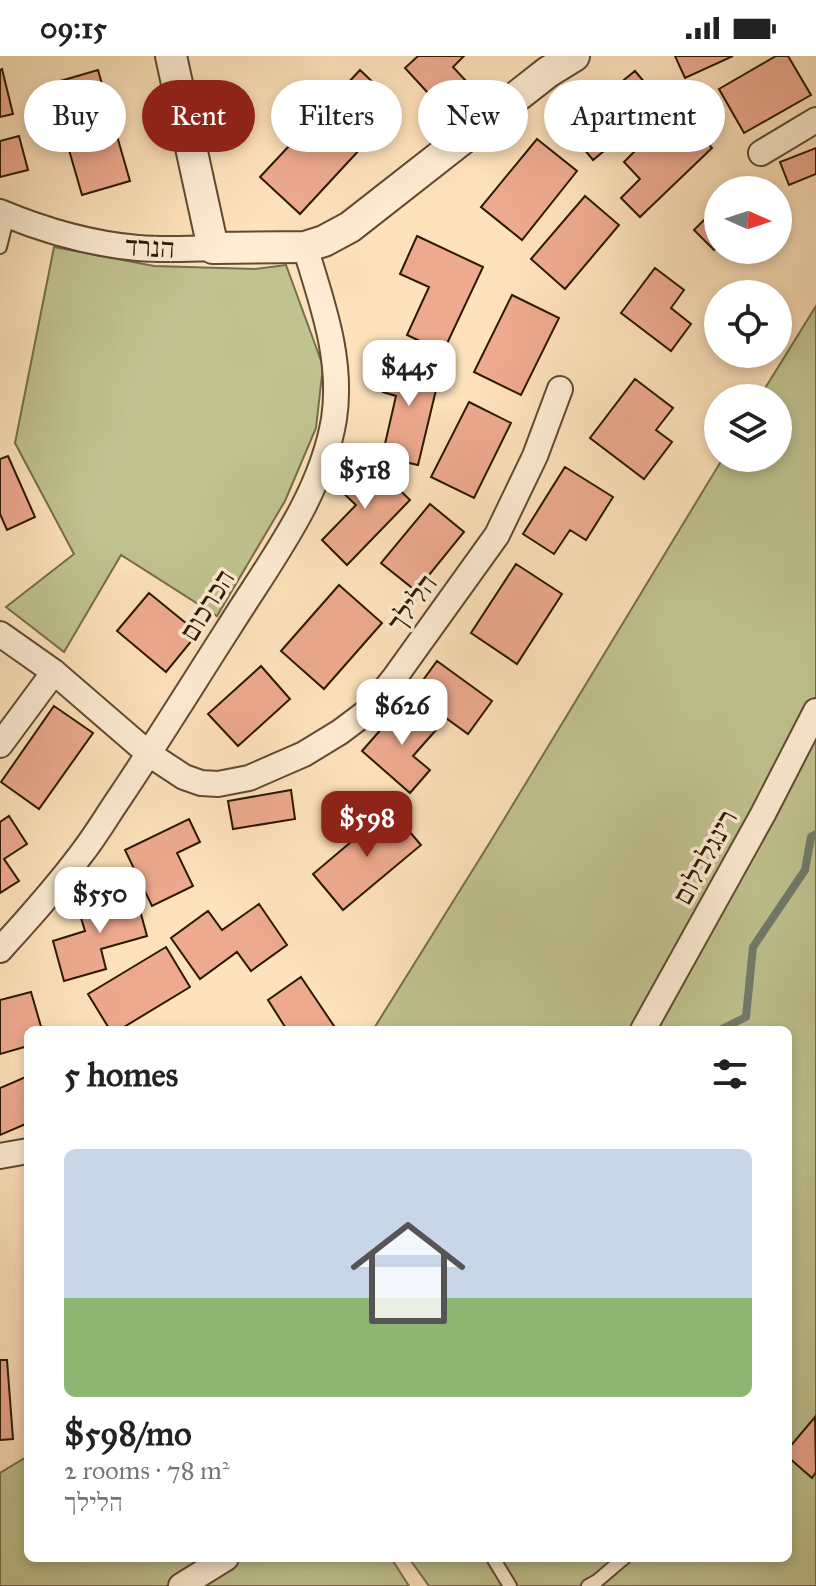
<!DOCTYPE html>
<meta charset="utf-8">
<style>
body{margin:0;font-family:"IM FELL Great Primer","Frank Ruhl Libre",serif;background:#f2f2f2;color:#222;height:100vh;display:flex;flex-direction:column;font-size:30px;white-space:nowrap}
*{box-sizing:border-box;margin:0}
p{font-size:26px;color:#767676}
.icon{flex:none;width:44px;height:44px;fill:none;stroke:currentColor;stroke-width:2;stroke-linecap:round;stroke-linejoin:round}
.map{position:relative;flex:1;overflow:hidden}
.panel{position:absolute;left:24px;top:970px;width:768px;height:536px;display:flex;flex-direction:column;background:#fff;border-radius:12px;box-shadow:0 4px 12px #0003}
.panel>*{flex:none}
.top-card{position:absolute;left:24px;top:24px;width:768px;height:72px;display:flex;gap:16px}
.needle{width:52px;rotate:93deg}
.tools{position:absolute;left:704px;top:120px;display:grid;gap:16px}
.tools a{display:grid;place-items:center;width:88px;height:88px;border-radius:50%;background:#fff;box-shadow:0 4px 12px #0003;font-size:40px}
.price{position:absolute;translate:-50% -68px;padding:0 18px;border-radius:16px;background:#fff;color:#222;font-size:26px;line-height:52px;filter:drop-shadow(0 2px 4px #0008)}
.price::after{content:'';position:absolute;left:50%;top:48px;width:24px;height:18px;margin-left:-12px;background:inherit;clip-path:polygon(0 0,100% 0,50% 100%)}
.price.on{background:#8f2418;color:#fff}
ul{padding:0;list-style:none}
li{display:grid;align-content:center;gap:16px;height:424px;padding:0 40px}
li span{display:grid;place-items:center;height:248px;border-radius:12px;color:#555}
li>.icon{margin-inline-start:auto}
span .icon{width:144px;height:144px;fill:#fffc;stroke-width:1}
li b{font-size:34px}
h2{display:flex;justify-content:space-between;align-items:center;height:96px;padding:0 40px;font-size:34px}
.pill{padding:0 28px;border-radius:36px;background:#fff;box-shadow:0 4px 12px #0003;font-size:28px;line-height:72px}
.pill.on{background:#8f2418;color:#fff}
.status{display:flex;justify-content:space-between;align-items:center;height:56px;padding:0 40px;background:#fff;direction:ltr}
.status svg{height:22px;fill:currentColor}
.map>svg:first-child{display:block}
</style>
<div class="status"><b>09:15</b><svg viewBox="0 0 49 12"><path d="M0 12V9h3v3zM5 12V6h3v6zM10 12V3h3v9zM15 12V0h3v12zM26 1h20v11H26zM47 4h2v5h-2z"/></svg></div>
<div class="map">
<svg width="816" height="1530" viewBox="0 0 816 1530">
<rect width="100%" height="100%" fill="#fee2bb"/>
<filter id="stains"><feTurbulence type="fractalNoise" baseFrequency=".0025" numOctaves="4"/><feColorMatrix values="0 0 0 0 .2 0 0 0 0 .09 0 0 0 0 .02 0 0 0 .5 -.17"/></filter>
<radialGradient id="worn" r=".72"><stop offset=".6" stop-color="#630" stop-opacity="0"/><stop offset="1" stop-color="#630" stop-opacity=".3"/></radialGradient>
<path fill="#c0c390" stroke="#766e4a" stroke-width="2" d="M54,191L154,210L255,213L286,209L323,310L316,372L285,445L217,560L121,499L64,596L6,551L74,498L15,387Z
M816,250V1530H429L409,1502H788V974H373L492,783L723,402H778V342H759Z
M28,1400V1502H391L409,1530H0V1417Z"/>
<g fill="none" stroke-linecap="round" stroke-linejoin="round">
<path stroke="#717b6d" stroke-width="8" d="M720,974L746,961L753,891L805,814L811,781L816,778"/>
</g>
<path fill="#eeaa8f" stroke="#2b1903" stroke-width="2" d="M418,0H464L453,11L466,25L440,50L405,12Z
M675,0H733L685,22Z
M776,0H788L811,39L744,77L719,33Z
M2,13L13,58L0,61V14Z
M98,14L130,125L82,139L50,28Z
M360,14L399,51L300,158L260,121Z
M635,15L662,47L593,104L566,71Z
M685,64L712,92L640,161L621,142L640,123L624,106L646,84L655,93Z
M19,80L28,114L0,121V85Z
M537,83L577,115L522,184L481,151Z
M816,92V118L789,129L780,106Z
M585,140L619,169L565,233L531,203Z
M718,150V191L714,194L694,174Z
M417,180L483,211L443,296L407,279L429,231L400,218Z
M655,212L684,234L671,252L691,268L671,295L621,257Z
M512,239L559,262L521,339L474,316Z
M391,301L441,313L418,409L382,401L396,340L383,336Z
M635,323L673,352L656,374L672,386L644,423L590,382Z
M469,346L511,367L474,442L431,421Z
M8,400L35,461L7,474L0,458V403Z
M368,403L410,444L347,509L322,484L356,449L339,433Z
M565,411L613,441L586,484L570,474L554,498L523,478Z
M430,448L464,476L416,535L381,507Z
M516,508L562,538L517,608L471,577Z
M339,529L382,567L324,633L281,595Z
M149,537L198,577L166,616L117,575Z
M437,605L492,645L468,678L413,638Z
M261,610L290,643L238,690L208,658Z
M405,646L436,674L413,700L430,714L410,737L362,695Z
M54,650L93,677L39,753L1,726Z
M291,734L295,763L233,773L228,745Z
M390,753L421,789L343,854L313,818Z
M9,760L27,788L4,803L19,825L0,837V766Z
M189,763L200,786L177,797L193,830L152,850L125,794Z
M135,836L147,880L101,893L106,913L64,925L53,885L85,875L78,852Z
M259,848L287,889L251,915L237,896L200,923L171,882L208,855L222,874Z
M166,891L190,931L119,974H110L88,938Z
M301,921L334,970L328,974H287L268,944Z
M31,936L42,974H28V990L0,998V944Z
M28,1020V1067L0,1079V1032Z
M0,1304H7L13,1383L0,1384Z
M815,1361L816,1416L812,1422L788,1401V1393Z"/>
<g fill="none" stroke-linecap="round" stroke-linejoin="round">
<defs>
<path id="service" d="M0,191L8,159
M493,1502L510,1530
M588,1530L597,1525L624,1502"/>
<path id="minor" d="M761,97L816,64
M0,156C43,174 92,188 138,192C163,194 188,193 213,192
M0,578L54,616L149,698L184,721L201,727L218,728L249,722L304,698L340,676L368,655L395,621L497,479L535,400L560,333
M0,689L54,616
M0,894C29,862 57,831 82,797C96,779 107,760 120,741C157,686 192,629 228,573C269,507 321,441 334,363C343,303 322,247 305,191
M643,974L763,758L816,655
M0,1100L28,1095
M181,1530L226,1502"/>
<path id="tertiary" d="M171,0L213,192L305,191L324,185L350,171L548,16L574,0"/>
</defs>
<use href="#service" stroke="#604b31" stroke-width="16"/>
<use href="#minor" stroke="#604b31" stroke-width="28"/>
<use href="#tertiary" stroke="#604b31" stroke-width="34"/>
<use href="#service" stroke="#feecd3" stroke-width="12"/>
<use href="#minor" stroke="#feecd3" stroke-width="24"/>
<use href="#tertiary" stroke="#feecd3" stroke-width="30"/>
</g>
<g text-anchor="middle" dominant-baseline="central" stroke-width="7" stroke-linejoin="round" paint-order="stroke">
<g font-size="28" fill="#2b1903" stroke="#feecd3">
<text transform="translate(150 191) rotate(3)">הנרד</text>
<text transform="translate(412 547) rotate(-54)">הלילך</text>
<text transform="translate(207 549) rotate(-58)">הכרכום</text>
<text transform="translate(705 801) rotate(-61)">רינגלבלום</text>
</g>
</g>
<rect width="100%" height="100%" filter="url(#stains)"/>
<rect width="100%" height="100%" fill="url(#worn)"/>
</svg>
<div class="tools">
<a><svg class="needle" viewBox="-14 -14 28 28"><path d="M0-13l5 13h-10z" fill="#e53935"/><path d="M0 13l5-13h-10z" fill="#767676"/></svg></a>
<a><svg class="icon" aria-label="locate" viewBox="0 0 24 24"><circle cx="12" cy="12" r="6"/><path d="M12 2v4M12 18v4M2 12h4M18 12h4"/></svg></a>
<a><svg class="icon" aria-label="layers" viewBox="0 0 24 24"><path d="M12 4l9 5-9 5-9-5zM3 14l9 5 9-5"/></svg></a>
</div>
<b class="price" style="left:409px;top:352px">$445</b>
<b class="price" style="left:365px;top:455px">$518</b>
<b class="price" style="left:402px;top:691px">$626</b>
<b class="price on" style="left:367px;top:803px">$598</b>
<b class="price" style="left:100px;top:879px">$550</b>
<div class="top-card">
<a class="pill">Buy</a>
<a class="pill on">Rent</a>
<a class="pill">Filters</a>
<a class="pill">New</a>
<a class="pill">Apartment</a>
</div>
<section class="panel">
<h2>5 homes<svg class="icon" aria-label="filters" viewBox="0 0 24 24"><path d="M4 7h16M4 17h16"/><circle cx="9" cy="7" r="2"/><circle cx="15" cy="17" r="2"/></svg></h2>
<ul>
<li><span style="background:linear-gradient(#c9d6e8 60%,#8fb573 0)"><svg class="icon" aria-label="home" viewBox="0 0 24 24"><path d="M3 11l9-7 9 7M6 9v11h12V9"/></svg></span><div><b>$598/mo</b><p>2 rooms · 78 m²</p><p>הלילך</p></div></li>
</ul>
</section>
</div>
